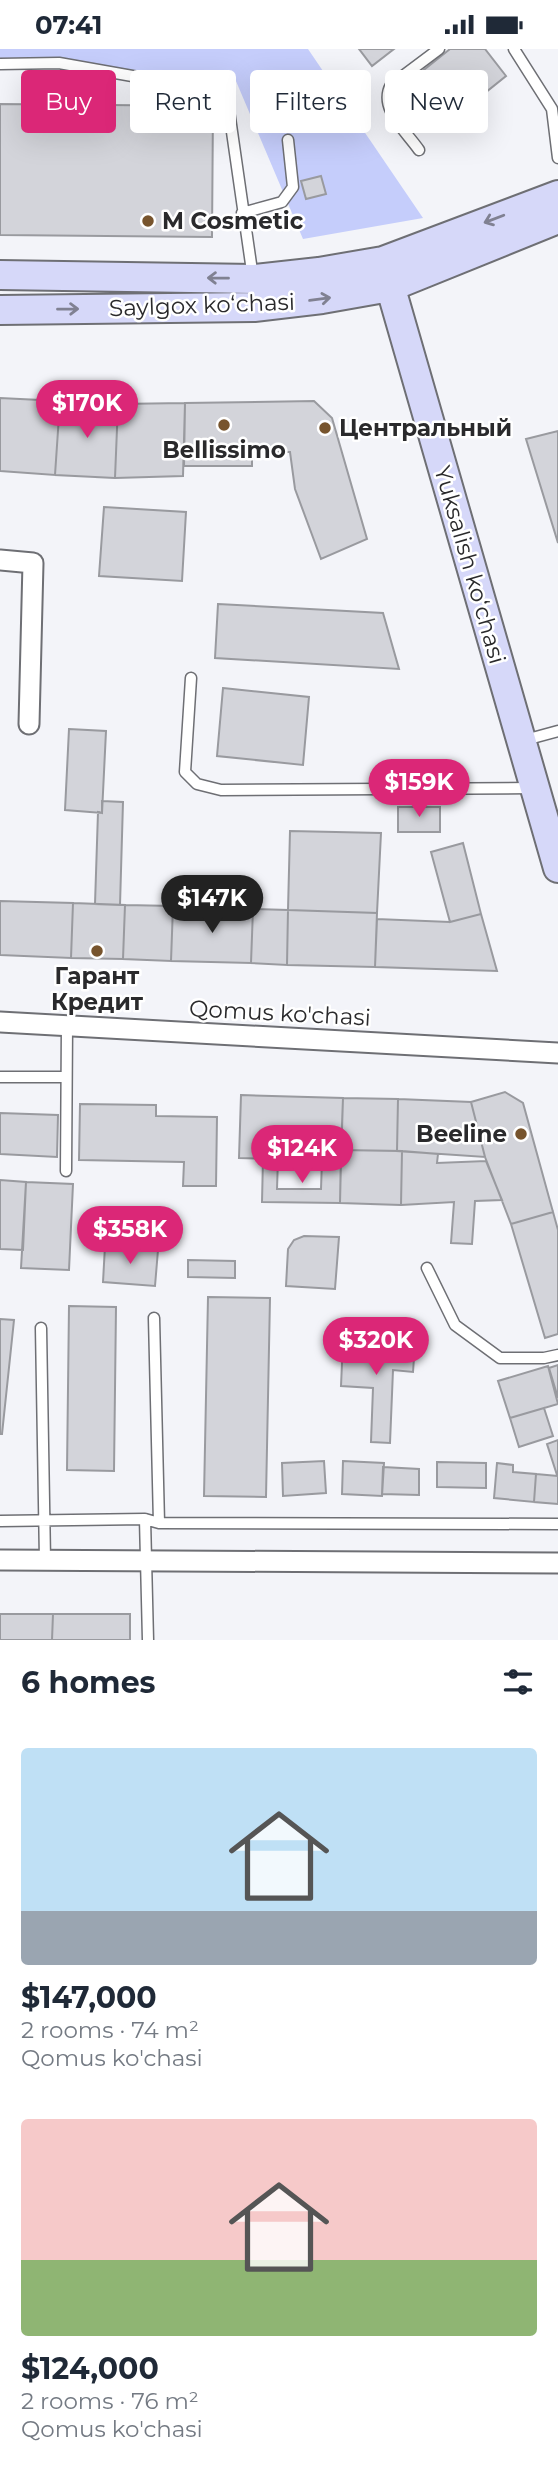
<!DOCTYPE html>
<meta charset="utf-8">
<style>
body{margin:0;font-family:Montserrat,sans-serif;background:#f6f6f7;color:#1f2937;height:100vh;display:flex;flex-direction:column;font-size:26px;white-space:nowrap}
*{box-sizing:border-box;margin:0}
p{font-size:23px;color:#747a83}
.icon{flex:none;width:38px;height:38px;fill:none;stroke:currentColor;stroke-width:2;stroke-linecap:round;stroke-linejoin:round}
.map{position:relative;height:1591px;overflow:hidden}
.sheet{display:flex;flex-direction:column;background:#fff;flex:1}
.sheet>*{flex:none}
.hud{position:absolute;left:21px;top:21px;width:516px;height:63px;display:flex;gap:14px}
.price{position:absolute;translate:-50% -60px;padding:0 16px;border-radius:24px;background:#db2777;color:#fff;font-size:23px;line-height:46px;filter:drop-shadow(0 2px 4px #0008)}
.price::after{content:'';position:absolute;left:50%;top:42px;width:21px;height:16px;margin-left:-10px;background:inherit;clip-path:polygon(0 0,100% 0,50% 100%)}
.price.current{background:#222;color:#fff}
ul{padding:0;list-style:none}
li{display:grid;align-content:center;gap:14px;height:371px;padding:0 21px}
li span{display:grid;place-items:center;height:217px;border-radius:7px;color:#555}
li>.icon{margin-inline-start:auto}
span .icon{width:126px;height:126px;fill:#fffc;stroke-width:1}
li b{font-size:30px}
h2{display:flex;justify-content:space-between;align-items:center;height:84px;padding:0 21px;font-size:30px}
.tag{padding:0 24px;border-radius:7px;background:#fff;box-shadow:0 7px 28px #0002;font-size:24px;line-height:63px}
.tag.current{background:#db2777;color:#fff}
.status{display:flex;justify-content:space-between;align-items:center;height:49px;padding:0 35px;background:#fff;direction:ltr}
.status svg{height:19px;fill:currentColor}
.map>svg:first-child{display:block}
</style>
<div class="status"><b>07:41</b><svg viewBox="0 0 49 12"><path d="M0 12V9h3v3zM5 12V6h3v6zM10 12V3h3v9zM15 12V0h3v12zM26 1h20v11H26zM47 4h2v5h-2z"/></svg></div>
<div class="map">
<svg width="558" height="1591" viewBox="0 0 558 1591">
<rect width="100%" height="100%" fill="#f3f4f9"/>
<path fill="#c5cdfb" d="M0,0H308L423,169L303,190L233,25L0,18Z"/>
<path fill="#d3d4da" stroke="#999a9f" stroke-width="2" d="M359,0H394L372,17Z
M450,0H485L506,27L440,80L405,36Z
M0,55L213,57L212,188L0,186Z
M321,127L326,145L306,150L301,132Z
M0,349L60,352L55,426L0,422Z
M60,352L118,355L115,429L55,426Z
M314,352L332,369L367,490L321,510L295,440L290,403H252V417H184L185,354Z
M185,354L183,427L115,429L118,355Z
M558,382V494L526,390Z
M104,458L186,463L182,532L99,527Z
M218,555L383,564L399,620L215,609Z
M223,639L309,648L303,716L217,707Z
M69,680L106,682L102,764L65,761Z
M102,752L123,753L120,856L95,855L98,763L102,764Z
M398,758H440V783H398Z
M290,782L381,784L377,864L288,861Z
M463,794L481,865L450,873L431,803Z
M0,852L73,854L71,909L0,906Z
M73,854L125,856L123,910L71,909Z
M125,856L173,857L171,912L123,910Z
M173,857L253,860L251,914L171,912Z
M253,860L288,861L287,916L251,914Z
M288,861L377,864L375,918L287,916Z
M481,865L497,922L375,918L377,870L450,873Z
M505,1043L523,1054L553,1163L511,1175L485,1108L471,1053Z
M241,1046L343,1049L341,1112L239,1109Z
M343,1049L398,1050L397,1102L341,1101Z
M398,1050L471,1053L485,1108L397,1102Z
M80,1055L156,1056V1067L217,1068L216,1137H183L184,1113L79,1111Z
M0,1064L58,1066L57,1108L0,1105Z
M341,1101L402,1102L401,1156L340,1154Z
M402,1102L438,1105L437,1114L486,1112L502,1151L475,1152L472,1195L451,1194L454,1153L401,1156Z
M263,1109L278,1110L277,1140H321L322,1111L341,1112L340,1154L262,1153Z
M0,1131L26,1133L23,1201L0,1200Z
M26,1133L73,1135L69,1221L21,1219Z
M553,1163L558,1181V1285L545,1289L511,1175Z
M304,1187L339,1188L335,1240L286,1237L288,1200L294,1191Z
M105,1197L158,1201L155,1237L103,1233Z
M188,1211L235,1212V1229L188,1228Z
M208,1248L270,1249L266,1448L204,1447Z
M69,1257L116,1258L114,1422L67,1421Z
M0,1270L14,1271L2,1385H0Z
M343,1291L415,1295L413,1323L393,1321L390,1394L371,1393L373,1339L341,1337Z
M558,1316V1349L549,1319Z
M548,1317L558,1355L510,1369L498,1332Z
M544,1359L553,1387L519,1398L510,1369Z
M558,1391V1426H557L547,1395Z
M324,1412L326,1444L283,1447L282,1414Z
M343,1412L384,1414L382,1447L342,1445Z
M437,1413L486,1414V1439L437,1438Z
M497,1414L513,1416V1423L536,1425L534,1453L494,1449Z
M383,1418L419,1420V1446L382,1445Z
M536,1425L558,1427V1455L534,1453Z
M0,1565H53L52,1591H0Z
M53,1565H130V1591H52Z"/>
<g fill="none" stroke-linecap="round" stroke-linejoin="round">
<defs>
<path id="service" d="M514,0L552,60L558,109
M0,15L59,14L200,39L216,46L229,62L253,229
M419,101C406,82 378,59 391,36L439,0
M242,164L282,153L293,138L288,91
M191,629L185,723L197,735L221,741L531,739
M525,691L558,682
M0,1028H66
M66,1122L67,976
M427,1219L455,1276L500,1309H544L558,1306
M154,1269L159,1474
M41,1279L45,1511
M145,1470L159,1474L558,1475
M0,1472L145,1470L148,1591"/>
<path id="minor" d="M0,511L33,514L29,675
M0,973L558,1004
M0,1511L558,1514"/>
<path id="secondary" d="M383,212L558,819
M0,226L254,230L319,223L383,212L558,146
M0,261L254,258L322,250L390,238L558,170"/>
</defs>
<use href="#service" stroke="#6e6f74" stroke-width="13"/>
<use href="#minor" stroke="#6e6f74" stroke-width="23"/>
<use href="#secondary" stroke="#6e6f74" stroke-width="32"/>
<use href="#service" stroke="#fff" stroke-width="10"/>
<use href="#minor" stroke="#fff" stroke-width="19"/>
<use href="#secondary" stroke="#d6d8f9" stroke-width="28"/>
</g>
<defs><path id="oneway-shaft" d="M-6 0H5M1.5-3L5.5 0L1.5 3" fill="none" stroke-width="1.6" stroke-linecap="round" stroke-linejoin="round" transform="scale(1.75)"/></defs>
<g stroke="#808192">
<use href="#oneway-shaft" transform="translate(494 170) rotate(159)"/>
<use href="#oneway-shaft" transform="translate(218 229) rotate(-179)"/>
<use href="#oneway-shaft" transform="translate(320 250) rotate(-8)"/>
<use href="#oneway-shaft" transform="translate(68 260) rotate(-1)"/>
</g>
<g fill="#77542d" stroke="#fff" stroke-width="2.5">
<circle cx="148" cy="172" r="7"/>
<circle cx="224" cy="376" r="7"/>
<circle cx="325" cy="379" r="7"/>
<circle cx="97" cy="902" r="7"/>
<circle cx="521" cy="1085" r="7"/>
</g>
<g text-anchor="middle" dominant-baseline="central" stroke-width="5" stroke-linejoin="round" paint-order="stroke">
<g font-size="23" font-weight="bold" fill="#2a2a2c" stroke="#fff" text-anchor="start">
<text x="162" y="172">M Cosmetic</text>
<text x="339" y="379">Центральный</text>
<text x="224" y="401" text-anchor="middle">Bellissimo</text>
<text x="97" y="927" text-anchor="middle">Гарант<tspan x="97" dy="26">Кредит</tspan></text>
<text x="507" y="1085" text-anchor="end">Beeline</text>
</g>
<g font-size="23" fill="#2a2a2c" stroke="#fff">
<text transform="translate(202 256) rotate(-2)">Saylgox koʻchasi</text>
<text transform="translate(470 516) rotate(74)">Yuksalish koʻchasi</text>
<text transform="translate(280 964) rotate(3)">Qomus ko'chasi</text>
</g>
</g>
</svg>
<b class="price" style="left:87px;top:391px">$170K</b>
<b class="price" style="left:419px;top:770px">$159K</b>
<b class="price current" style="left:212px;top:886px">$147K</b>
<b class="price" style="left:302px;top:1136px">$124K</b>
<b class="price" style="left:130px;top:1217px">$358K</b>
<b class="price" style="left:376px;top:1328px">$320K</b>
<div class="hud">
<a class="tag current">Buy</a>
<a class="tag">Rent</a>
<a class="tag">Filters</a>
<a class="tag">New</a>
</div>
</div>
<section class="sheet">
<h2>6 homes<svg class="icon" aria-label="filters" viewBox="0 0 24 24"><path d="M4 7h16M4 17h16"/><circle cx="9" cy="7" r="2"/><circle cx="15" cy="17" r="2"/></svg></h2>
<ul>
<li><span style="background:linear-gradient(#bfe0f5 75%,#9aa5b1 0)"><svg class="icon" aria-label="home" viewBox="0 0 24 24"><path d="M3 11l9-7 9 7M6 9v11h12V9"/></svg></span><div><b>$147,000</b><p>2 rooms · 74 m²</p><p>Qomus ko'chasi</p></div></li>
<li><span style="background:linear-gradient(#f6c9c9 65%,#8fb573 0)"><svg class="icon" aria-label="home" viewBox="0 0 24 24"><path d="M3 11l9-7 9 7M6 9v11h12V9"/></svg></span><div><b>$124,000</b><p>2 rooms · 76 m²</p><p>Qomus ko'chasi</p></div></li>
</ul>
</section>
